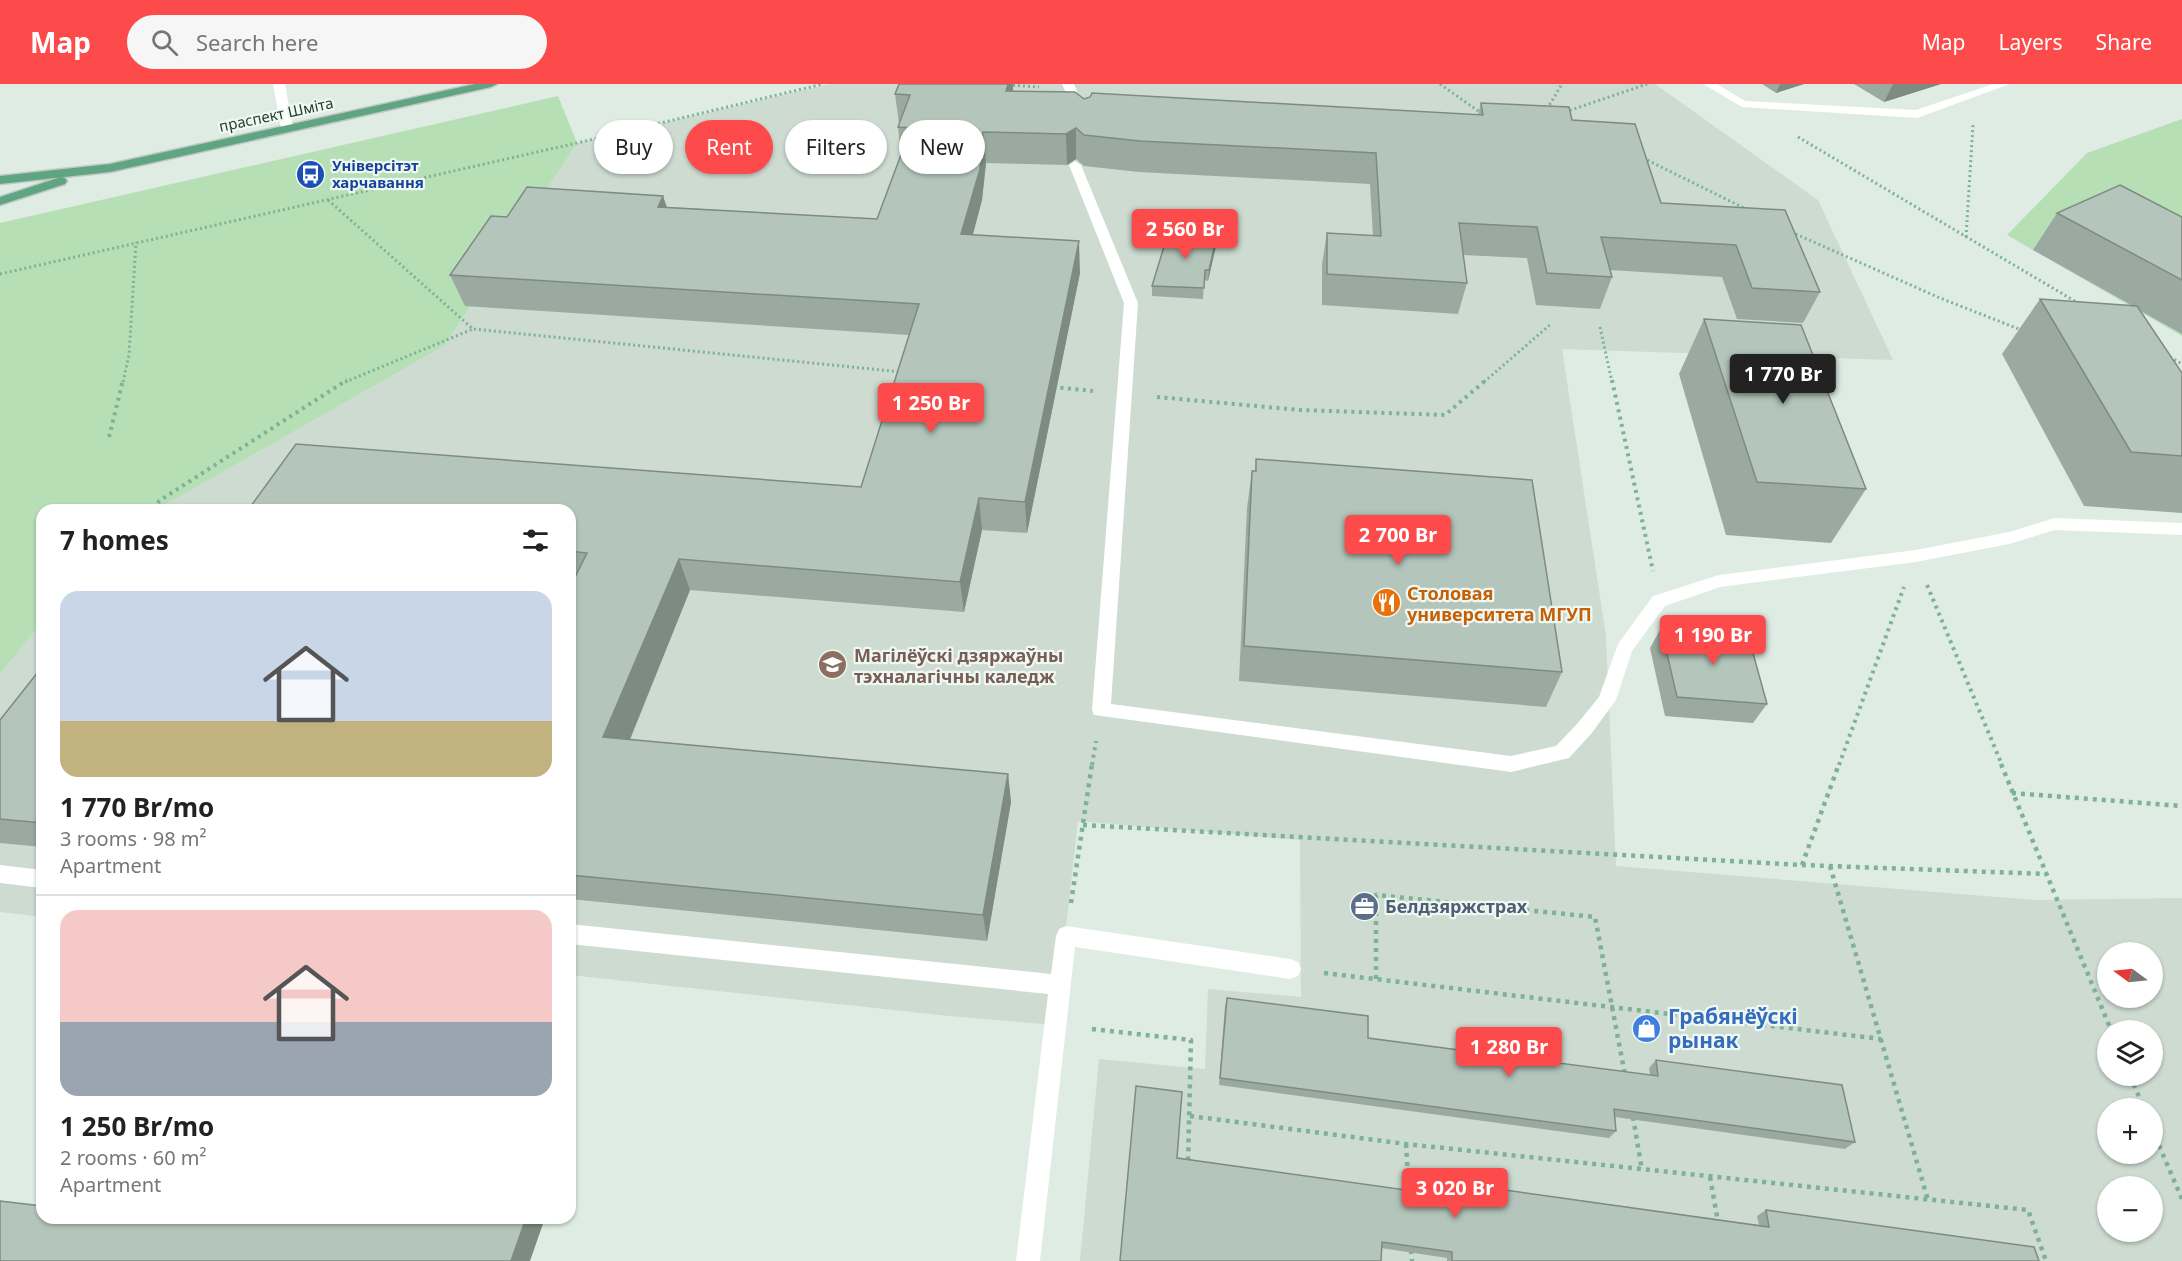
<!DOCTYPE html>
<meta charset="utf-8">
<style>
body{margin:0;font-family:"Noto Sans",sans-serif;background:#f6f6f6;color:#222;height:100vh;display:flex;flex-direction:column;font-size:22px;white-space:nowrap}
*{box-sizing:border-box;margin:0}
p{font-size:20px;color:#767676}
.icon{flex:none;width:33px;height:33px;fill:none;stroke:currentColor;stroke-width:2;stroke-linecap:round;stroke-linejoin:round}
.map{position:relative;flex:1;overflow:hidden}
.panel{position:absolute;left:36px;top:420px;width:540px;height:720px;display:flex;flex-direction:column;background:#fff;border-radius:18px;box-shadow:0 2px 4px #0004}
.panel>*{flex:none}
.top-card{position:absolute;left:594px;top:36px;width:570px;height:54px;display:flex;gap:12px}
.needle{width:39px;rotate:285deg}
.fabs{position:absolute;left:2097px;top:858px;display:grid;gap:12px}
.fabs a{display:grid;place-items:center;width:66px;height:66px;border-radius:50%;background:#fff;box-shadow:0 2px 4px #0004;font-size:30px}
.price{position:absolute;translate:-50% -51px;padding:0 14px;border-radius:6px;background:#fd4b4c;color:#fff;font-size:20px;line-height:39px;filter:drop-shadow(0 2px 3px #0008)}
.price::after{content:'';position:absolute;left:50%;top:36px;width:18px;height:14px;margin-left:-9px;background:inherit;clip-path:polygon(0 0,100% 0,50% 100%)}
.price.selected{background:#222;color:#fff}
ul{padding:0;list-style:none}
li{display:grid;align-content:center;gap:12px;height:318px;padding:0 24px}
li+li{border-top:2px solid #e0e0e0}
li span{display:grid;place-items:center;height:186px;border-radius:18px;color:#555}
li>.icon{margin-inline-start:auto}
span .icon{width:108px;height:108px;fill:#fffc;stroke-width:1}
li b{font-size:26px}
h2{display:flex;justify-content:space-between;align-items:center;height:72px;padding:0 24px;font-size:26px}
.tag{padding:0 21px;border-radius:27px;background:#fff;box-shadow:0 2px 4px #0004;font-size:21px;line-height:54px}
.tag.selected{background:#fd4b4c;color:#fff}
header{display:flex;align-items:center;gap:36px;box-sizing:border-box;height:84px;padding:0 30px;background:#fd4b4c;color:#fff}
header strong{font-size:28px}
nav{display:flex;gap:33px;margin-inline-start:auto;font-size:21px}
.search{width:420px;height:54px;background:#f6f6f6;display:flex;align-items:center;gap:15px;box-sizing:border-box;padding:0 21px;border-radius:33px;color:#767676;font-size:22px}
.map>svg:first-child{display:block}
</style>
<header>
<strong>Map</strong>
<div class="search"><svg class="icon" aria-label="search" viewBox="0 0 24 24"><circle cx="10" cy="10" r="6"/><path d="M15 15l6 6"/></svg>Search here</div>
<nav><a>Map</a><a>Layers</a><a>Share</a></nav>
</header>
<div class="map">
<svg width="2182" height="1177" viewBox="0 0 2182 1177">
<rect width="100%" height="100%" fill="#dfece3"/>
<path fill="#cddbd1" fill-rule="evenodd" d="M830,0H1655L1818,116L1893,276L1562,265L1606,552L1616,782L2035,816L2182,814V1177H1080L1099,975L1205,985L1208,905L1301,913L1300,756L1078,737L1055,941L949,932L570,891V426H156L444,262L577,59ZM2108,868H2152V914H2108ZM2108,946H2152V992H2108ZM2108,1024H2152V1070H2108ZM2108,1102H2152V1148H2108Z
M42,538V833L0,828V590Z"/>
<path fill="#b6dfb6" d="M558,12L577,59L444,262L156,426H42V538L0,590V139Z
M2182,35V252L2007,151L2087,69Z"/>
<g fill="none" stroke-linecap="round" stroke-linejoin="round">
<defs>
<path id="primary" d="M475,0H497L491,3L110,88L0,100V92L110,80Z
M61,93L65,94L67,97L65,100L0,121V113Z"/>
</defs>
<use href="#primary" stroke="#c0c9c4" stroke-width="3"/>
<path stroke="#7db294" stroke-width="3" stroke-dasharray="2 3" stroke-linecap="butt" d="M1440,0L1481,29
M1008,1L1039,3
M1547,25L1562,0
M1565,28L1647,0
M1798,53L2078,219
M1643,74L1744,124
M328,116L473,245L902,288
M1791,148L1940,214L2024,247
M1966,153L1973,41
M0,190L577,59L823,0
M1600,243L1612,298
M2170,273L2182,280
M123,298L129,271L136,158
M345,298L473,245
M1484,298L1551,240"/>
<path stroke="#7db294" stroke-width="4" stroke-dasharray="3 4.5" stroke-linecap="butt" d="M1612,296L1653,487
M1053,303L1093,307
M1157,313L1300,326L1445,331L1486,296
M109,353L123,296
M155,426L159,417L347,296
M1927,501L2002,681
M1092,681L1096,657
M1839,681L1904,503"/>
<path stroke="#7db294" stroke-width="4.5" stroke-dasharray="4 5" stroke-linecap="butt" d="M2001,680L2111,946
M2012,709L2182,722
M1083,741L1802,781L2046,790
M1802,781L1839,680
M1830,782L1928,1116
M1071,819L1092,680
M1324,889L1881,955
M1376,895V811L1595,833L1625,991
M1092,945L1191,956L1188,1079
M2130,992L2144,1024
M1190,1032L1406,1060L2028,1126L2046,1177
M1633,1033L1642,1086
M2152,1045L2182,1115
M1406,1060L1409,1110
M1710,1093L1718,1138
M1411,1166L1412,1177"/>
<path fill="#fff" fill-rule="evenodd" d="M273,0H285L293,44L291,47L287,48L281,44Z
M1062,0H1074L1086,29L1084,31H1076Z
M1703,0H1717L1745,17L1916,26L1993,0H2010L1917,34L1742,23Z
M1075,77L1081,81L1138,219L1111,620L1511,672L1556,662L1577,640L1599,613L1618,560L1653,512L1719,491L1916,466L2009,448L2055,434L2182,439V451L2055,446L2009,460L1916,478L1720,503L1665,522L1632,567L1616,616L1591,650L1569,674L1511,688L1094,631L1092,626L1124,219L1069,81Z
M0,781L42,786V804L0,799Z
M570,840L1051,890L1056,852L1059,845L1066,842L1290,875L1298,878L1301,885L1298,892L1290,895L1075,863L1040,1177H1016L1048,910L570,860Z"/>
<use href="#primary" fill="#60a582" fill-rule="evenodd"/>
</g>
<path fill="#9baaa1" d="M899,0H1013V7L1084,15L1478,31L1481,19L1572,36L1661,119L1820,208L1803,239L1737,235L1722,193L1610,186L1612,193L1600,225L1536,221L1527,174L1463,171L1467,199L1458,230L1322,221V180L1327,149L1373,152L1370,100L1139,88L1084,82L1076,75L1067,81L986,79L982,116L973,151L1080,189L1027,449L982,446L964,528L690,506L630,656L1008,690L1011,718L987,857L570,815V503L573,497H570V426L861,403L909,251L465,222L450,191L507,133L663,112L667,123L877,135L901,70L898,43L899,40L895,10Z
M1762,0H1804L1776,9Z
M1854,0H1941L1884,18Z
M2057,129L2182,133V250L2139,226L2182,289V429L2084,422L2002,270L2040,215L2133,222L2033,166Z
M1216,162L1208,197L1204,196L1203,215L1152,212V202Z
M1704,235L1866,405L1831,459L1726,451L1679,290Z
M1256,375L1562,588L1546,623L1239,597L1247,424L1252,387H1255Z
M1661,544L1767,620L1753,639L1665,632L1650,564Z
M42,583V763L0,759V636Z
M1227,914L1368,954L1650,991L1649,984L1656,976L1855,1058L1845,1065L1615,1033L1616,1047L1609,1054L1219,1001L1225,922Z
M1177,1074L1436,1110V1103L1441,1097L1759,1141L1757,1132L1766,1126L2039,1177H1447V1174L1381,1164Z"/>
<path fill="#7e8b83" d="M1008,0H1013V15L1006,7Z
M1780,0H1804L1776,9Z
M1893,0H1941L1884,18Z
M1076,44V75L1067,81L1066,50Z
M983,48L986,79L982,116L964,182L961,150Z
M663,112L673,144L658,123Z
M1217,151L1216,162L1208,197L1209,186Z
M1079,157L1080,189L1027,449L1025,418Z
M979,414L982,446L964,528L960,498Z
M679,475L690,506L619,682L603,653Z
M1008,690L1011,718L987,857L983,831Z
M526,1134H545L530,1177H511Z"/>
<path fill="#b4c6bb" stroke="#7e8b83" stroke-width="1.5" d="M899,0H1008L1006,7L1075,8L1084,15L1090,13L1092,9L1483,31L1481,19L1569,23L1572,36L1635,40L1661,119L1785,126L1820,208L1752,204L1736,161L1601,153L1612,193L1547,189L1537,143L1459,139L1467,199L1327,190V149L1381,152L1376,69L1140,57L1084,51L1076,44L1066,50L983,48L980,85L961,150L1079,157L1025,418L979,414L960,498L679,475L603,653L1008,690L983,831L570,791V503L587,469L570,467V426H248L296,360L861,403L919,220L450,191L491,132L507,133L527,103L663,112L658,123L877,135L911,44L898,43L910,11L895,10Z
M2120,101L2182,133V196L2057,129Z
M1169,146L1217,151L1209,186H1205L1204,204L1152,202Z
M2040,215L2137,222L2182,289V372L2131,368Z
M1704,235L1801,241L1866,405L1757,398Z
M1256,375L1532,396L1562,588L1244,562L1252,387H1256Z
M1661,544L1748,551L1767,620L1677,613Z
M42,583V739L0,735V636Z
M1227,914L1368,932V954L1658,992L1656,976L1842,1001L1855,1058L1614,1025L1616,1047L1220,994Z
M1136,1002L1182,1008L1177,1074L1441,1111V1097L1769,1143L1766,1126L2034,1163L2039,1177H1452V1168L1382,1158L1381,1177H1120Z
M0,1117L42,1122V1134H526L511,1177H0Z"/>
<defs>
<symbol id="bus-disc" viewBox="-11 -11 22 22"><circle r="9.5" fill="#1a4fb4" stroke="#eff8f2"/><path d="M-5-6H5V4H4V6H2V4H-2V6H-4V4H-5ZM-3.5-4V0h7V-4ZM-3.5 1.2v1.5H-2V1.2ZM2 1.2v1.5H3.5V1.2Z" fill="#fff"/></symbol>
<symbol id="restaurant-disc" viewBox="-11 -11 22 22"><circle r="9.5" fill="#e8710a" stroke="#eff8f2"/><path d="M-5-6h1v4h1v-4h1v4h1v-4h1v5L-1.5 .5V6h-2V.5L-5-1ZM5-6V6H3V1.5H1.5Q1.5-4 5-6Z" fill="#fff"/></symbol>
<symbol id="university-disc" viewBox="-11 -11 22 22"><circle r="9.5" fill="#8d6e63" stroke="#eff8f2"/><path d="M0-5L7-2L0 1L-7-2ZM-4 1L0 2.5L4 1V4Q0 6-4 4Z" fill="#fff"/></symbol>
<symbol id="office-disc" viewBox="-11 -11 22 22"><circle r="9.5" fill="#5c6f8a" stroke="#eff8f2"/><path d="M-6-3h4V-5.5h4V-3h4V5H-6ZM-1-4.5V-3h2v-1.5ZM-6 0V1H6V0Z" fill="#fff"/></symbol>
<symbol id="shop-disc" viewBox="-11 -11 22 22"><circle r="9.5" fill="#3f7fe0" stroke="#eff8f2"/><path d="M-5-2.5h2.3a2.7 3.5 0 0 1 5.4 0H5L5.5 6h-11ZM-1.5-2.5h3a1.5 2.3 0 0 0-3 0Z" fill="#fff"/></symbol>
</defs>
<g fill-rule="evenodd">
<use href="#bus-disc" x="294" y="74" width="33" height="33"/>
<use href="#restaurant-disc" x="1370" y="502" width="33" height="33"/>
<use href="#university-disc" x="816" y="564" width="33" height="33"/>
<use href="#office-disc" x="1348" y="806" width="33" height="33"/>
<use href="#shop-disc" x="1630" y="928" width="33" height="33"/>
</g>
<g text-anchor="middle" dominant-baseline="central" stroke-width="4.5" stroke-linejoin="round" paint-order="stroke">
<g font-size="15" fill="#1f3d2d" stroke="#eff8f2">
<text transform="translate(276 30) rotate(-12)">праспект Шміта</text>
</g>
<g font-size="15" font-weight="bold" fill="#164399" stroke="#eff8f2" text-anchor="start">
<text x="332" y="81">Універсітэт<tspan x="332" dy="17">харчавання</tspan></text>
</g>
<g font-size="18" font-weight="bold" fill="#c56008" stroke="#eff8f2" text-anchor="start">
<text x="1407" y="509">Столовая<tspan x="1407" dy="21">университета МГУП</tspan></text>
</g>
<g font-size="18" font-weight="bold" fill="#785e54" stroke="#eff8f2" text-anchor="start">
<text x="854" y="571">Магілёўскі дзяржаўны<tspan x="854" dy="21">тэхналагічны каледж</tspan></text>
</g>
<g font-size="18" font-weight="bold" fill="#4e5e75" stroke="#eff8f2" text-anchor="start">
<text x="1385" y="822">Белдзяржстрах</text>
</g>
<g font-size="21" font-weight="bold" fill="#366cbe" stroke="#eff8f2" text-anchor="start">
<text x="1668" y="932">Грабянёўскі<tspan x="1668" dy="24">рынак</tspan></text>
</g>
</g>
</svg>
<div class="fabs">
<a><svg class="needle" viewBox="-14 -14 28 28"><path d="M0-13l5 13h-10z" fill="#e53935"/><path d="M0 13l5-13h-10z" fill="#767676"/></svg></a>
<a><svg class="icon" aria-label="layers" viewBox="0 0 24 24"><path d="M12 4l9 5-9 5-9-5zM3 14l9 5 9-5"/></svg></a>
<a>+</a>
<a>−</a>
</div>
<b class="price" style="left:1185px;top:176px">2 560 Br</b>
<b class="price selected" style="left:1783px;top:321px">1 770 Br</b>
<b class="price" style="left:931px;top:350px">1 250 Br</b>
<b class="price" style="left:1398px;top:482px">2 700 Br</b>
<b class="price" style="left:1713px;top:582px">1 190 Br</b>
<b class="price" style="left:1509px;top:994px">1 280 Br</b>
<b class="price" style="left:1455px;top:1135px">3 020 Br</b>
<div class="top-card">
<a class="tag">Buy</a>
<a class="tag selected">Rent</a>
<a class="tag">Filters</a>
<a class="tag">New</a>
</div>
<section class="panel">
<h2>7 homes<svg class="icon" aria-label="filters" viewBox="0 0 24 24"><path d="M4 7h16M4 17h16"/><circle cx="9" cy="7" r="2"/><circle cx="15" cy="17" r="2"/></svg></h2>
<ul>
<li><span style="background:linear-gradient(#c9d6e8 70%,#c2b280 0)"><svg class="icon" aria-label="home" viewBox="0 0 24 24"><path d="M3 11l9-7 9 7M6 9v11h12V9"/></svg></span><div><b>1 770 Br/mo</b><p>3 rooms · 98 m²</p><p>Apartment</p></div></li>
<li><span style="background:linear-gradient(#f6c9c9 60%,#9aa5b1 0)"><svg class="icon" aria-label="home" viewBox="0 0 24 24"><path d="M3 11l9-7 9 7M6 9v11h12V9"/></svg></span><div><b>1 250 Br/mo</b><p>2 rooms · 60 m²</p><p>Apartment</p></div></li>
</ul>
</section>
</div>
